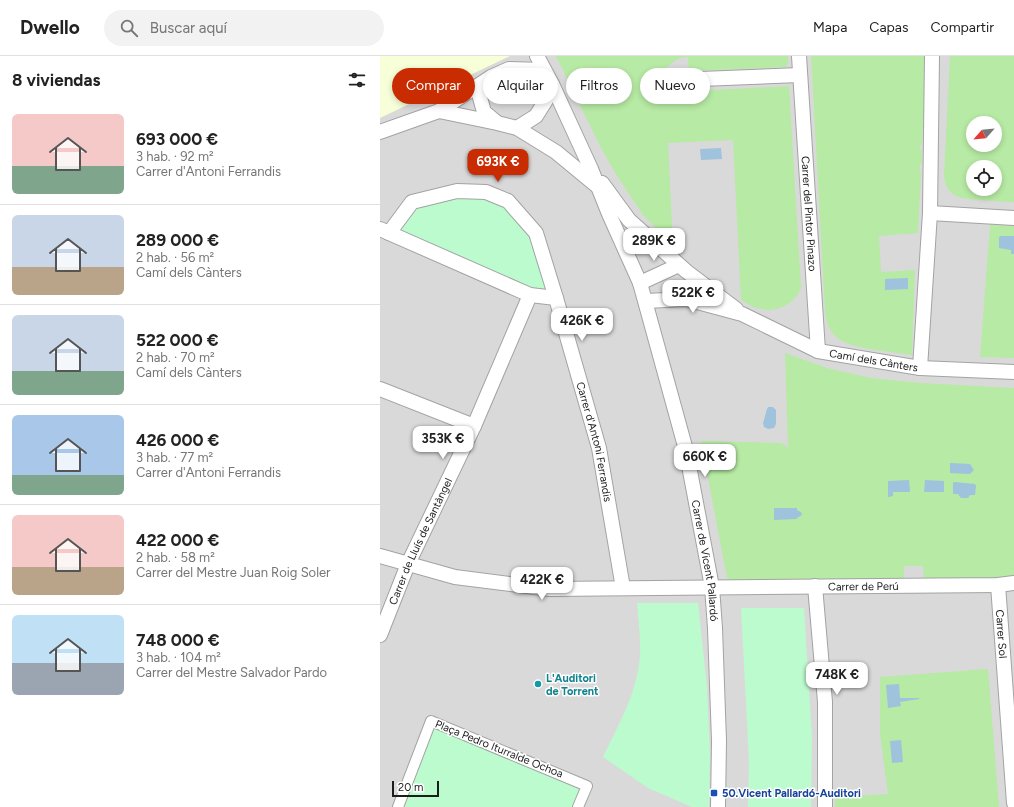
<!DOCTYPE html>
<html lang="es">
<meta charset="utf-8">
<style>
body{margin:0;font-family:Figtree,sans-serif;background:#f2f2f2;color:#222;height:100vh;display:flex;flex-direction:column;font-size:15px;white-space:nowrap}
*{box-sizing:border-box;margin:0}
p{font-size:13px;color:#767676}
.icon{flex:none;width:22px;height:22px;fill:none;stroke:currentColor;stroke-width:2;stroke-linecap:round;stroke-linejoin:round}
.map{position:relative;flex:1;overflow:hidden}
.drawer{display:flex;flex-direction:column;background:#fff;width:380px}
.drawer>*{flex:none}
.guide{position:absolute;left:12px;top:12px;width:380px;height:36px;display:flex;gap:8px}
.needle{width:26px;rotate:243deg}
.controls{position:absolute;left:586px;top:60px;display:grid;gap:8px}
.controls a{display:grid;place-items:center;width:36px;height:36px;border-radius:50%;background:#fff;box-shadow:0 2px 6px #0003;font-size:20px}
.scale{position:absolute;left:12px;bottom:10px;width:47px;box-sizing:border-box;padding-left:4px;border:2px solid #1c1c1c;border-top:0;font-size:11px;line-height:14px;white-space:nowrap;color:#1c1c1c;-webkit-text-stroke:3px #fff;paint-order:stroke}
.price{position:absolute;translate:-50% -34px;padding:0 9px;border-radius:8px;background:#fff;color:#222;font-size:13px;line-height:26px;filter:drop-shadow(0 1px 2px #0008)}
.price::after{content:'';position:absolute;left:50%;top:24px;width:12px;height:9px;margin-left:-6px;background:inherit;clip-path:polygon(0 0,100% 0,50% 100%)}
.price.current{background:#c82c00;color:#fff}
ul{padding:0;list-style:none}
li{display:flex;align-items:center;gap:12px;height:100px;padding:0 12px}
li+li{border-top:1px solid #e0e0e0}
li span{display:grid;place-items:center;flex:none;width:112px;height:80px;border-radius:6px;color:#555}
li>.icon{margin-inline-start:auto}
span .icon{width:48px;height:48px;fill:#fffc;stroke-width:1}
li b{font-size:17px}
h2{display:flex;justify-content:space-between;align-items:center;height:48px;padding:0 12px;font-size:17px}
.tag{padding:0 14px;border-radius:18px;background:#fff;box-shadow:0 2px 6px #0003;font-size:14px;line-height:36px}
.tag.current{background:#c82c00;color:#fff}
header{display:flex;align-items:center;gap:24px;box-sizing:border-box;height:56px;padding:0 20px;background:#fff;border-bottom:1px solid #e0e0e0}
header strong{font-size:19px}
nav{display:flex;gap:22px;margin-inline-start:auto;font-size:14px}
.search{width:280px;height:36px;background:#f2f2f2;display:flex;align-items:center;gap:10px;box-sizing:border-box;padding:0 14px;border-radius:22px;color:#767676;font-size:15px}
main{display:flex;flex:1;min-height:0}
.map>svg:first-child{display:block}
</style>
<header>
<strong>Dwello</strong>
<div class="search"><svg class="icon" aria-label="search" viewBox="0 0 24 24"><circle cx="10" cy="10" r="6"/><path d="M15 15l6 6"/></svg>Buscar aquí</div>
<nav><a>Mapa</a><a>Capas</a><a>Compartir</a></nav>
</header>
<main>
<section class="drawer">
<h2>8 viviendas<svg class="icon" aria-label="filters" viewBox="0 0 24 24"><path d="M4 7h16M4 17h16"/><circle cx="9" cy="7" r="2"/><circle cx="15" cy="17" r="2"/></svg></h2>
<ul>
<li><span style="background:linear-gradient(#f6c9c9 65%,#7fa58c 0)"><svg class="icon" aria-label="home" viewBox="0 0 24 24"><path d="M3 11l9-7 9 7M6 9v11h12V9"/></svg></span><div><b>693 000 €</b><p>3 hab. · 92 m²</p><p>Carrer d'Antoni Ferrandis</p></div></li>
<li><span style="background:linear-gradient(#c9d6e8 65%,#b9a48a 0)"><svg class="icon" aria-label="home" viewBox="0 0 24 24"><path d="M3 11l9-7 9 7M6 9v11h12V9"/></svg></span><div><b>289 000 €</b><p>2 hab. · 56 m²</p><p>Camí dels Cànters</p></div></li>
<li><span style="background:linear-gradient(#c9d6e8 70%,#7fa58c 0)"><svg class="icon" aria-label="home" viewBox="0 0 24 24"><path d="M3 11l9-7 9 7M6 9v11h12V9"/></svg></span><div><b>522 000 €</b><p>2 hab. · 70 m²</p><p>Camí dels Cànters</p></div></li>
<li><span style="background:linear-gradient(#a9c7e8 75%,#7fa58c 0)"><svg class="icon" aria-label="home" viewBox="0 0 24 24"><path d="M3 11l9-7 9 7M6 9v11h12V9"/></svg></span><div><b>426 000 €</b><p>3 hab. · 77 m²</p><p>Carrer d'Antoni Ferrandis</p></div></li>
<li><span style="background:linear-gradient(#f6c9c9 65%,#b9a48a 0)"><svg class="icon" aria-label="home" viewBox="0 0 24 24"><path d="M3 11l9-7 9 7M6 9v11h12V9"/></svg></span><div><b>422 000 €</b><p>2 hab. · 58 m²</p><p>Carrer del Mestre Juan Roig Soler</p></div></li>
<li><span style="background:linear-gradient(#bfe0f5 60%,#9aa5b1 0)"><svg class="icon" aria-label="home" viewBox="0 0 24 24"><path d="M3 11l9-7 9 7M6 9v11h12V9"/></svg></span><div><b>748 000 €</b><p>3 hab. · 104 m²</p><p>Carrer del Mestre Salvador Pardo</p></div></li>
</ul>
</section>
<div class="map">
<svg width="634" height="751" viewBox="0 0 634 751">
<rect width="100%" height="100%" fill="#eeece1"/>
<path fill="#dad9d9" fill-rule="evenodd" d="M0,0H634V751H0ZM593,67H615V89H593ZM593,111H615V133H593Z"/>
<path fill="#f7ffd9" d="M0,0H130L0,62Z"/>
<path fill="#b7eaa4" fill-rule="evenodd" d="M176,0H408V7L406,11L309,15L308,1C297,1 291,8 282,15L285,29L293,36L409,30L421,231C417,247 397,257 381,253C373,252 368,248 361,244L353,84L288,87L293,189L263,159L237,120L220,90Z
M431,0H547L542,87H541L540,94H542V107L540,108V115L541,116L538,177L499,180L501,216L535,214L532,299C517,297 503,295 489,293C463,288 447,283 445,254Z
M570,0H634V146C623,146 613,145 602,144C584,143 566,143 564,120ZM593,67H615V89H593ZM593,111H615V133H593Z
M610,169L634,170V302L600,301Z
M405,297L447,312L491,322L542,327L634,332V520L608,522L544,524L543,510H524V524L355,528L347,522L321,385L402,387L408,392Z
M608,613L619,751H455V741L508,738L500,679V621Z"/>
<path fill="#bbfbce" d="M75,138L106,140L127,149L152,178L170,237L150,234L13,176L32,149Z
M257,547H318L327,631L330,700L329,751H312L268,732L223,701C238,670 258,635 260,599C261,582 258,564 257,547Z
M361,552H424L432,681L431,751H368L369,706Z
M54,668L204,730L195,751H22Z"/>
<path fill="#9fc2dd" d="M341,92L342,103L321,104L320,93Z
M621,180H634V198H631V194L619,192V181Z
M528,222V233L505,234V223Z
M388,351H393L396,354V368L394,372L388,373L384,371L383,367L387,353Z
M570,407L590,408L594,414L590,418L570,417Z
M529,424L530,436H513V440L508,441V425Z
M545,424L564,425V436H544Z
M574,426L595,428L596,430L595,439H590L588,442H581L578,438H573V427Z
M394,452H417V454L421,456L422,459L417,462V463L394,464Z
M519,628L520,642H539V643L520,646L521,650L508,652L506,629Z
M521,684L523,706L512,707L510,685Z"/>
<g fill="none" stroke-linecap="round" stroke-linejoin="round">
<defs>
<path id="pedestrian" d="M18,751L51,665L207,730L198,751"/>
<g id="minor">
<path id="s1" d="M157,0L172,28L211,113L229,158L260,227L306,394L332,531L335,572L339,685L338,751"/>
<path id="s2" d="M419,0L438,295"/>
<path d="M295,24L420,19"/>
<path d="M108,25L99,38L104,56L116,66"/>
<path d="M59,55L117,67L137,72L176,96L216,129"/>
<path d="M137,72L156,60L166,44L172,28"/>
<path d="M0,76L59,55L111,21L129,13L164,14"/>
<path d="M222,127L249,164L306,215L356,253"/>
<path d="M550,157L634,162"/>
<path id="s3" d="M0,173L150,239L176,242L219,392L243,532"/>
<path d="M9,177L32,146L77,135L106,136L128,145L156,177L176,242"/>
<path d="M260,227L299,209"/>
<path id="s4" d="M266,245L306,243L362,258L438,295L540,312L634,316"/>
<path d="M540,312L550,157L552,0"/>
<path d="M0,333L94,370"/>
<path id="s5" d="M0,500L75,521L170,533L618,529L634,527"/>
<path id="s6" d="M618,529L634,747"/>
<path d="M435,530L445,646V751"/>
<path id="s7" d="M0,579L28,508L94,370L150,239"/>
</g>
</defs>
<use href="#pedestrian" stroke="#a3a3a3" stroke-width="12"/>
<use href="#minor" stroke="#a3a3a3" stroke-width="16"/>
<use href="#pedestrian" stroke="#fff" stroke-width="10"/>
<use href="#minor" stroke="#fff" stroke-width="14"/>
</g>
<circle fill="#0f9aa8" stroke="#fff" stroke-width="1.5" cx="158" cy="628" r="4"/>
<rect fill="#1a4fb4" stroke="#fff" stroke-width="1.5" x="330" y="733" width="8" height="8" rx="2"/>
<g text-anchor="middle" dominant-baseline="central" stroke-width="3" stroke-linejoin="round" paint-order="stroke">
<g font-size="11" fill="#1c1c1c" stroke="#fff">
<text stroke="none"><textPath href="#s2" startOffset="158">Carrer del Pintor Pinazo</textPath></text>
<text stroke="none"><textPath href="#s4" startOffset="239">Camí dels Cànters</textPath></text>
<text stroke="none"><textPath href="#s3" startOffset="339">Carrer d'Antoni Ferrandis</textPath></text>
<text stroke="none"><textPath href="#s7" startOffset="102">Carrer de Lluís de Santàngel</textPath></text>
<text stroke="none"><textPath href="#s1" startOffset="535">Carrer de Vicent Pallardó</textPath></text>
<text stroke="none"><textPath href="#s5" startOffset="487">Carrer de Perú</textPath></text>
<text stroke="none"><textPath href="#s6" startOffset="49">Carrer Sol</textPath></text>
<text transform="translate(119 693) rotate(22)">Plaça Pedro Iturralde Ochoa</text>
</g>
<g font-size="11" font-weight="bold" fill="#0d838f" stroke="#fff" text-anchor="start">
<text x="166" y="622">L'Auditori<tspan x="166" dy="13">de Torrent</tspan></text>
</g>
<g font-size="11" font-weight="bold" fill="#164399" stroke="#fff" text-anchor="start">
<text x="342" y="737">50.Vicent Pallardó-Auditori</text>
</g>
</g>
</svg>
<div class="controls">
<a><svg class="needle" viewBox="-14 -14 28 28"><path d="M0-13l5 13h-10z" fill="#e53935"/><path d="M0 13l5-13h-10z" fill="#767676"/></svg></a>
<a><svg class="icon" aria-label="locate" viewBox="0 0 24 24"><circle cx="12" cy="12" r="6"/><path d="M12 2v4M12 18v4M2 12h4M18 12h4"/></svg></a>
</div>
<div class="scale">20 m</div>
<b class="price current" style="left:118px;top:127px">693K €</b>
<b class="price" style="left:274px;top:206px">289K €</b>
<b class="price" style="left:313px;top:258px">522K €</b>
<b class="price" style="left:202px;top:286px">426K €</b>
<b class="price" style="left:63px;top:404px">353K €</b>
<b class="price" style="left:325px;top:422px">660K €</b>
<b class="price" style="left:162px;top:545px">422K €</b>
<b class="price" style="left:457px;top:640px">748K €</b>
<div class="guide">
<a class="tag current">Comprar</a>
<a class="tag">Alquilar</a>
<a class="tag">Filtros</a>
<a class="tag">Nuevo</a>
</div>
</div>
</main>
